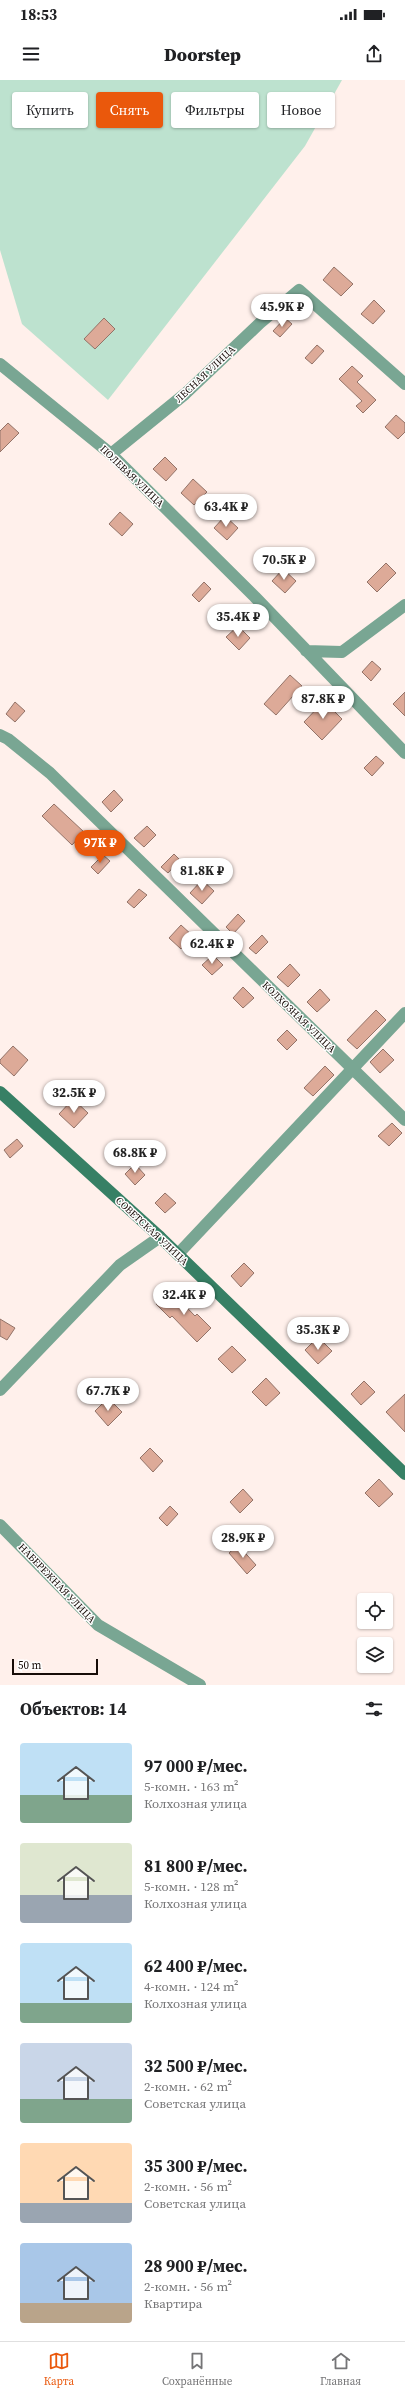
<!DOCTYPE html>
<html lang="ru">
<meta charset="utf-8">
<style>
body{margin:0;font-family:"Source Serif 4",serif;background:#f2f2f2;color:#202124;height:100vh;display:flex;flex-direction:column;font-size:15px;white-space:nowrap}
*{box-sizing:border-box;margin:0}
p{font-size:13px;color:#757577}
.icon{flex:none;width:22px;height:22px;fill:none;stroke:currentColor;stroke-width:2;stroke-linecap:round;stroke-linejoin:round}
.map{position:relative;height:1605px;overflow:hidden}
.panel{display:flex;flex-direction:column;background:#fff;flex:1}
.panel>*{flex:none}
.top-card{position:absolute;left:12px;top:12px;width:381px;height:36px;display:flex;gap:8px}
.tools{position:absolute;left:357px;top:1513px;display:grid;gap:8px}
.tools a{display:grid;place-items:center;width:36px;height:36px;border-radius:4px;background:#fff;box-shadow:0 1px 3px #0004;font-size:20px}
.scale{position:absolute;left:12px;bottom:10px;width:86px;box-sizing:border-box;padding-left:4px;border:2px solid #170c08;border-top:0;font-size:11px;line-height:14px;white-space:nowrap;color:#170c08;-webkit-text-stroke:3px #fff;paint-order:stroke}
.price{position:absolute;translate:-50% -34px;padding:0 9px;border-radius:14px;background:#fff;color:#222;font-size:13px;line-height:26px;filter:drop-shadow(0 1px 2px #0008)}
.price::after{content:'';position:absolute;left:50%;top:24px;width:12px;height:9px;margin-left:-6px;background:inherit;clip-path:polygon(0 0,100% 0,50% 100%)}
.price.current{background:#ea580c;color:#fff}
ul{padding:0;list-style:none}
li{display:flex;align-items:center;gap:12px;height:100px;padding:0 20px}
li span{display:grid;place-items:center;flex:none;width:112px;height:80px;border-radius:4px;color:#555}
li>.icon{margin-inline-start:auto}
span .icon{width:48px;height:48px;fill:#fffc;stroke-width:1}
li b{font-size:17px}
h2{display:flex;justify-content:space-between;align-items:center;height:48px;padding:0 20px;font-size:17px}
.pill{padding:0 14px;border-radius:4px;background:#fff;box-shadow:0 1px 3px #0004;font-size:14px;line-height:36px}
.pill.current{background:#ea580c;color:#fff}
.status{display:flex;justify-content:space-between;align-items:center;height:28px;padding:0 20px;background:#fff;direction:ltr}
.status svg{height:11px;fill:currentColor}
header{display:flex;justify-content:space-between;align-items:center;height:52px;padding:0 20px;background:#fff;font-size:18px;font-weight:800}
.menu{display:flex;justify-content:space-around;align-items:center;height:56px;border-top:1px solid #e0e0e0;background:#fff;font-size:11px;color:#757577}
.menu a{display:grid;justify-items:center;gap:2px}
.menu .current{color:#ea580c}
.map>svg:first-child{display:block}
</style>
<div class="status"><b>18:53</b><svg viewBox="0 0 49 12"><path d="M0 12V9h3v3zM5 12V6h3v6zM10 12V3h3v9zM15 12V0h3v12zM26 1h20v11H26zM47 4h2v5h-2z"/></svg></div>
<header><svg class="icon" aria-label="menu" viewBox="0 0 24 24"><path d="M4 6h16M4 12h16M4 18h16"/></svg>Doorstep<svg class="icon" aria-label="share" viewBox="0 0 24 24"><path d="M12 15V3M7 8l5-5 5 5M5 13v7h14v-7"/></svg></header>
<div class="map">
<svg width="405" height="1605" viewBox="0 0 405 1605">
<rect width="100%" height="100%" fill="#fff0eb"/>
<path fill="#bde2cf" d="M0,0H342L305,66L108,320L22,244L0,170Z"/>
<path fill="#ddaa98" stroke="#937368" d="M334,187L353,204L341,216L323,200Z
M374,220L385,231L373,244L361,234Z
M104,238L115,249L95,269L84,259Z
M285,238L292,244L280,257L273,251Z
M317,265L324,271L312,284L305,278Z
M352,286L363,296L357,302L376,320L363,333L356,326L362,321L339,299Z
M396,335L405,343V352L398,359L385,347Z
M8,343L19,353L0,372V351Z
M165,377L177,389L166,401L153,389Z
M193,399L207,412L194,425L181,413Z
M120,432L133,444L122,456L109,444Z
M225,436L238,448L227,460L214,448Z
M386,483L396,493L377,512L367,502Z
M283,489L296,501L285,513L272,501Z
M204,502L211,509L199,522L192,515Z
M238,546L250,558L239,570L226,557Z
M372,581L381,589L371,601L362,592Z
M290,595L302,606L276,635L264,624Z
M405,612V636L393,624Z
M324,621L342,639L322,660L304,642Z
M15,622L25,631L15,642L6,634Z
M376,676L384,683L372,696L364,688Z
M114,710L123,720L111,732L102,722Z
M54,724L84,752L72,765L42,736Z
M147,746L156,755L144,767L134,758Z
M174,774L180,780L168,793L161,787Z
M103,775L110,781L98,794L91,787Z
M202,800L214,811L202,824L190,813Z
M139,809L147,815L134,828L127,822Z
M238,834L245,841L233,854L226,847Z
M181,845L193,856L181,869L169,858Z
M262,855L268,862L256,874L249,868Z
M213,875L223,885L212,895L202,885Z
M290,884L300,895L288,907L277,897Z
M243,907L254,918L243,928L233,918Z
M320,909L330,920L317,932L307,922Z
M376,930L386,940L357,969L347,960Z
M287,950L297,960L287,970L277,960Z
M13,966L28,980L14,996L0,983V980Z
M383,969L394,980L380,993L370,982Z
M325,986L334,995L313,1016L304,1008Z
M73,1019L88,1033L74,1048L59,1034Z
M392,1043L402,1053L389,1066L378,1056Z
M17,1059L23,1066L10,1078L4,1070Z
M135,1084L145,1095L135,1105L125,1094Z
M165,1113L176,1123L165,1133L155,1123Z
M244,1183L254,1193L241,1207L231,1196Z
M170,1210L195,1236L197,1234L211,1248L197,1262L172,1236L170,1238L156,1224Z
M0,1239L15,1248L7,1260L0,1256Z
M318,1257L332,1271L318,1284L305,1270Z
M232,1266L246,1280L232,1293L218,1279Z
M266,1298L280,1313L266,1326L252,1312Z
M364,1301L375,1312L361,1325L351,1314Z
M405,1314V1352L386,1332Z
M108,1318L122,1332L108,1346L95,1331Z
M150,1368L163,1381L153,1392L140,1378Z
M379,1399L393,1414L379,1427L365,1413Z
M243,1409L253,1420L240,1433L230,1422Z
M170,1426L178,1434L167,1446L159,1438Z
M238,1465L256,1485L247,1494L229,1473Z"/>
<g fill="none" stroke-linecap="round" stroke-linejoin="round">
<path stroke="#79a693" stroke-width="12" d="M0,284L111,374L255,517L405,673
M111,374L185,314L260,243L299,210L405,304
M306,571L342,572L405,525
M0,655L8,659L50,693L405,1040
M178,1174L405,933
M0,1310L120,1185L160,1157
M0,1445L98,1545L200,1605"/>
<path stroke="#378065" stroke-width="12" d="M0,1012L160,1157L405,1394"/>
</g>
<g text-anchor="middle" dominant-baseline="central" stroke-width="3" stroke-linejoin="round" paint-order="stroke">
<g font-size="10" fill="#170c08" stroke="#fff">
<text transform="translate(205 294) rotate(-43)">ЛЕСНАЯ УЛИЦА</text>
<text transform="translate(132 396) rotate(44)">ПОЛЕВАЯ УЛИЦА</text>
<text transform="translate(299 937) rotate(44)">КОЛХОЗНАЯ УЛИЦА</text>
<text transform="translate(152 1151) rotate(43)">СОВЕТСКАЯ УЛИЦА</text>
<text transform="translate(57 1503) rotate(46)">НАБЕРЕЖНАЯ УЛИЦА</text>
</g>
</g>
</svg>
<div class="tools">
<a><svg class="icon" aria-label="locate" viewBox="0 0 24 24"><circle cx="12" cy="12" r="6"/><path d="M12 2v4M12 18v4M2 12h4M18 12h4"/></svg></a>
<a><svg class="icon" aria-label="layers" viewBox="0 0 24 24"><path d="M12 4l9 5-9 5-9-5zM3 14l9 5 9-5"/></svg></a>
</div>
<div class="scale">50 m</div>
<b class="price" style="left:282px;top:248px">45.9K ₽</b>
<b class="price" style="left:226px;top:448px">63.4K ₽</b>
<b class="price" style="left:284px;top:501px">70.5K ₽</b>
<b class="price" style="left:238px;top:558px">35.4K ₽</b>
<b class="price" style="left:323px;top:640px">87.8K ₽</b>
<b class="price current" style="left:100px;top:784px">97K ₽</b>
<b class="price" style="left:202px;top:812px">81.8K ₽</b>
<b class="price" style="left:212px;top:885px">62.4K ₽</b>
<b class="price" style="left:74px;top:1034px">32.5K ₽</b>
<b class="price" style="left:135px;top:1094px">68.8K ₽</b>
<b class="price" style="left:184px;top:1236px">32.4K ₽</b>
<b class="price" style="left:318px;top:1271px">35.3K ₽</b>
<b class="price" style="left:108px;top:1332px">67.7K ₽</b>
<b class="price" style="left:243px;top:1479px">28.9K ₽</b>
<div class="top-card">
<a class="pill">Купить</a>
<a class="pill current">Снять</a>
<a class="pill">Фильтры</a>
<a class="pill">Новое</a>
</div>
</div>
<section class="panel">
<h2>Объектов: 14<svg class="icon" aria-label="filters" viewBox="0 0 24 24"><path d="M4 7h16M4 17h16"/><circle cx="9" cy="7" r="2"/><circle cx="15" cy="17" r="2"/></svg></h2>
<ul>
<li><span style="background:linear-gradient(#bfe0f5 65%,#7fa58c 0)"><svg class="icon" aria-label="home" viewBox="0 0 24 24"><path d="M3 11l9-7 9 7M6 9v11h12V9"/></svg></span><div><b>97 000 ₽/мес.</b><p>5-комн. · 163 m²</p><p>Колхозная улица</p></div></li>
<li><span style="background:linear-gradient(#dfe7d0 65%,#9aa5b1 0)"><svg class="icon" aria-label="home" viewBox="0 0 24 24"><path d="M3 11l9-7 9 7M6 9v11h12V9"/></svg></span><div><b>81 800 ₽/мес.</b><p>5-комн. · 128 m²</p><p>Колхозная улица</p></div></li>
<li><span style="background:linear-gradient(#bfe0f5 75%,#7fa58c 0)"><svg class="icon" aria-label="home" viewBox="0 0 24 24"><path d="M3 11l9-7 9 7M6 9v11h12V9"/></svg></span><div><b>62 400 ₽/мес.</b><p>4-комн. · 124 m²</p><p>Колхозная улица</p></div></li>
<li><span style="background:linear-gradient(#c9d6e8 70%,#7fa58c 0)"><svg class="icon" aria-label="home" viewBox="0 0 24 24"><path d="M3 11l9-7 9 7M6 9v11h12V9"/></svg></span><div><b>32 500 ₽/мес.</b><p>2-комн. · 62 m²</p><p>Советская улица</p></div></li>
<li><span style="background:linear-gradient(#ffd9b3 75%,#9aa5b1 0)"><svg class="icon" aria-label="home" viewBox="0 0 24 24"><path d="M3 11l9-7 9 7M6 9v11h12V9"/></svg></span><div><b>35 300 ₽/мес.</b><p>2-комн. · 56 m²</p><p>Советская улица</p></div></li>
<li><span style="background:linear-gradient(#a9c7e8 75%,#b9a48a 0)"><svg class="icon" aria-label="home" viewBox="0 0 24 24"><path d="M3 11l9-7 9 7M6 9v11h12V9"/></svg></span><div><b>28 900 ₽/мес.</b><p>2-комн. · 56 m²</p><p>Квартира</p></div></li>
</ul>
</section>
<nav class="menu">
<a class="current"><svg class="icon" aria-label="map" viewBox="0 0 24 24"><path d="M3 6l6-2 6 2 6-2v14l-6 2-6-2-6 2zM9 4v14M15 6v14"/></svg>Карта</a>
<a><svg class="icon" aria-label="saved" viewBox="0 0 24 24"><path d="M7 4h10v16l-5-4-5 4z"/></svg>Сохранённые</a>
<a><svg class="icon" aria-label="home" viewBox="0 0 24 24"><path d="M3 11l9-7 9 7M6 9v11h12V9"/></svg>Главная</a>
</nav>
